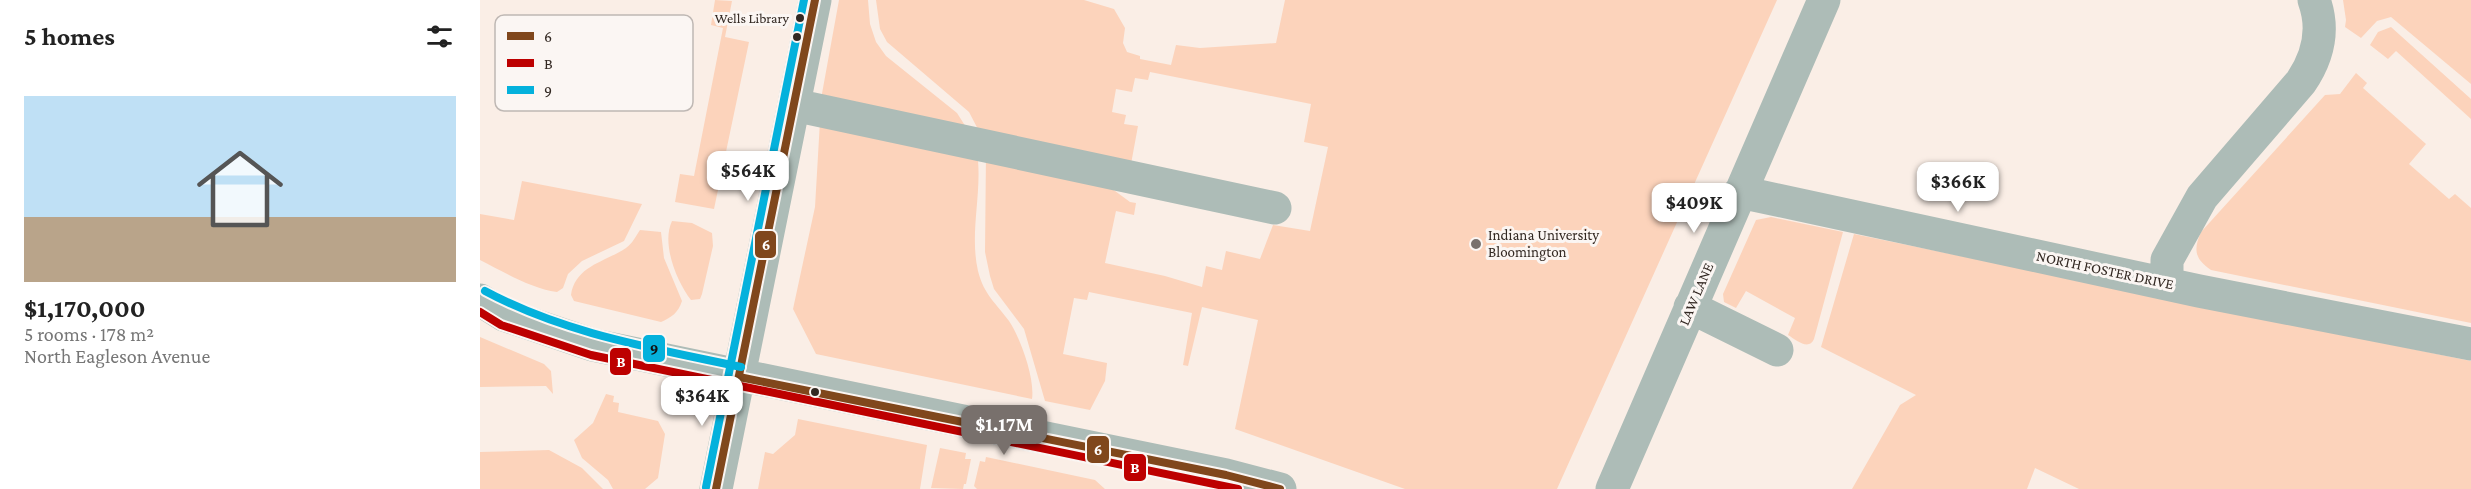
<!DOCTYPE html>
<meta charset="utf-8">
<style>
body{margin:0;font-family:"Crimson Pro",serif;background:#f2f2f2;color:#222;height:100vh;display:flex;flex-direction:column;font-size:22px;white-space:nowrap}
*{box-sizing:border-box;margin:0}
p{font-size:20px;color:#767676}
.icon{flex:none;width:33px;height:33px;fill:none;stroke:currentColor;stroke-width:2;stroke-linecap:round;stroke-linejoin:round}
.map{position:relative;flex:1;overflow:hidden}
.side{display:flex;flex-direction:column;background:#fff;width:480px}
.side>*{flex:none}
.price{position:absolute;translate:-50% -51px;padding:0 14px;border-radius:12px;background:#fff;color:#222;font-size:20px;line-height:39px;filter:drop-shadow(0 2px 3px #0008)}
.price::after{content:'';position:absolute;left:50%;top:36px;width:18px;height:14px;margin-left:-9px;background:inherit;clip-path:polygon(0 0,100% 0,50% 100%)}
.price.on{background:#78706c;color:#fff}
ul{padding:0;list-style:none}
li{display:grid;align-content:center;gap:12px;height:318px;padding:0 24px}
li span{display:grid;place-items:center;height:186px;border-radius:0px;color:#555}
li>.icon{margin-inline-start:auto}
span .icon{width:108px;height:108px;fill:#fffc;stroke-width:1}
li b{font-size:26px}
h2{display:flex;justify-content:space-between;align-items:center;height:72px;padding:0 24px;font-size:26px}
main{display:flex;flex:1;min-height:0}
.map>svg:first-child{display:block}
</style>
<main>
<section class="side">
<h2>5 homes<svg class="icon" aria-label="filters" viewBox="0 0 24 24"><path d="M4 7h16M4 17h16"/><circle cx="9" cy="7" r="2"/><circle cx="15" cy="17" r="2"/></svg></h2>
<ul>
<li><span style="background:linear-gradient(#bfe0f5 65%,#b9a48a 0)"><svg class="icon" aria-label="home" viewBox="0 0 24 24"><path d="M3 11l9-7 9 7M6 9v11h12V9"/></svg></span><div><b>$1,170,000</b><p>5 rooms · 178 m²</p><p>North Eagleson Avenue</p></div></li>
</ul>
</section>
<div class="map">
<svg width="1991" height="489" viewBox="0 0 1991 489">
<rect width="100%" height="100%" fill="#f9f7f5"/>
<path fill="#faeee6" d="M0,0H1991V489H0Z"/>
<path fill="#fcd3bb" d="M235,0L252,1L245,37L269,42L234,209L195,202L200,174L214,176L243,28L231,25Z
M359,0H388L390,24L396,42L406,56L477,113L491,135L341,99Z
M396,0H604L634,9L645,28L643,43L647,52L660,56V59L691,65L696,45L720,48L796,43L805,0H1297L1077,489H925L755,429L778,320L722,307L708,366L703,365L712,313L609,292L607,300L594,298L583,354L627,363L625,381L610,410L565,401L544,329L514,289L510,276L505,252L506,153L631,188L650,202L656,203L654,215L636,211L625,263L685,276L722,287L726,266L742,270L746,251L780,259L793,225L830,231L848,147L824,142L831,104L670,72L668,80L655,78L652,92L636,89L632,112L646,115L644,124L658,126L651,164L502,137L489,112L407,42L400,29Z
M1863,0H1991V84L1911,17L1897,21L1881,38L1865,27L1866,20Z
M1911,27L1991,99V119L1916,51L1908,59L1890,45L1898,32Z
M1876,73L1887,83L1883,88L1946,144L1929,164L1969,199L1975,194L1991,208V323L1731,270C1715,259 1713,250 1721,232L1845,95L1860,94Z
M340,121L497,152C503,191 489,232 498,271C504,295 516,303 529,321C541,339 555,379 552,399L336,354L313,309L335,207Z
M42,181L162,204L144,241L102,261L88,274L83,288L77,292C50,288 24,272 0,260V214L34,220Z
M1291,217L1363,232L1334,339C1329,351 1316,340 1308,335L1315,318L1266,291L1256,308L1244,302L1243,294L1276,220Z
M192,221L212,223L232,233L233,246L222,294L220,299L211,300C197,282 181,244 192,221Z
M160,230L181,232L184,258L202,301C198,313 192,317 181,322L94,301L91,295C95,266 125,262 146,248C152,244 156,236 160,230Z
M1374,234L1991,361V489H1599L1555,468L1547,489H1372L1420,405L1436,395L1341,347Z
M0,337L64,364L71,371L73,394L66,386L0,387Z
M126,394L134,396L133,402L139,403L138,412L178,421L185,434L178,478L165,489H133L128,480L102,458L94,440L113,423Z
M318,419L447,445L440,489H278L285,452L293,454L315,435Z
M460,448L486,453L485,459H491L486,484H484L483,489L451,488Z
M69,450L102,468L123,489H0V452Z
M506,457L615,480L625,489H497L494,486L500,461L505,462Z"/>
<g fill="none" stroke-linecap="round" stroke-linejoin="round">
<path stroke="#adbcb7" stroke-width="33" d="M314,105L795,208
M1260,192L1719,291L1991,344
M1687,283V260L1722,197L1821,82C1838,57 1845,30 1834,0
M0,300L24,315L113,345L746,475L800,489
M1210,307L1297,350
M236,489L335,0
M1132,489L1344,0"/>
<defs>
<path id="bus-1" d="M259,377L746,475L800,489
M236,489L335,0"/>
<path id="bus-2" d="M0,312L21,325L111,355L758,489"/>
<path id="bus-3" d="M5,291C85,334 173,348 261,367
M226,487L324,0"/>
</defs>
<use href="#bus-1" stroke="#fbf6f3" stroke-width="12"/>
<use href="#bus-2" stroke="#fbf6f3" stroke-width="12"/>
<use href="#bus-3" stroke="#fbf6f3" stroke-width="12"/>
<use href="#bus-1" stroke="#80471c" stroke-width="8"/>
<use href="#bus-2" stroke="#bd0000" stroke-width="8"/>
<use href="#bus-3" stroke="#04b1dc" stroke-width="8"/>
</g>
<g fill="#322822" stroke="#fbf6f3" stroke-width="2">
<circle cx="320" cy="18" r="5"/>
<circle cx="317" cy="37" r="5"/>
<circle cx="335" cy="392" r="5"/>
</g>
<circle fill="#78706c" stroke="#fbf6f3" stroke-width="2" cx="996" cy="244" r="6"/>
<g text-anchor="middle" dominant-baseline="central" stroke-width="6" stroke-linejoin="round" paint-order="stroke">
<g font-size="14" fill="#322822" stroke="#fbf6f3" text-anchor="end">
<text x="309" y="18">Wells Library</text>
</g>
<g font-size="15" fill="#322822" stroke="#fbf6f3" text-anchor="start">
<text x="1008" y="235">Indiana University<tspan x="1008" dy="17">Bloomington</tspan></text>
</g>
<g font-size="15" fill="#322822" stroke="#fbf6f3">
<text transform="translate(1625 270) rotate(12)">NORTH FOSTER DRIVE</text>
<text transform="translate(1216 294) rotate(-67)">LAW LANE</text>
</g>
</g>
<rect x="15" y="15" width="198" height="96" rx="9" fill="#fbf6f3" stroke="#bfb8b4" stroke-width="1.5"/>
<rect x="27" y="32" width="27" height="8" fill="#80471c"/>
<rect x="27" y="59" width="27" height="8" fill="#bd0000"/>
<rect x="27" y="86" width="27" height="8" fill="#04b1dc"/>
<g font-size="16" fill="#322822">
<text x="64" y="42">6</text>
<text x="64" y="69">B</text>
<text x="64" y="96">9</text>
</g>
<g stroke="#fbf6f3" stroke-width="2">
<rect x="274" y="230" width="23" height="29" rx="6" fill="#80471c"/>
<rect x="162" y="334" width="24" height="29" rx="6" fill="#04b1dc"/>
<rect x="129" y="347" width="23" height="29" rx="6" fill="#bd0000"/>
<rect x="606" y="435" width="24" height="29" rx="6" fill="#80471c"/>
<rect x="643" y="453" width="24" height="29" rx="6" fill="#bd0000"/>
</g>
<g font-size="16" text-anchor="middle" font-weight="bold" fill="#fff">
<text x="286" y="250">6</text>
<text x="141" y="367">B</text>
<text x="618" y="455">6</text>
<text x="655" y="473">B</text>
</g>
<g font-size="16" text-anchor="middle" font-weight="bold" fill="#111">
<text x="174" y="354">9</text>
</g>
</svg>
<b class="price" style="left:268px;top:202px">$564K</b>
<b class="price" style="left:1478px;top:213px">$366K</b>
<b class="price" style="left:1214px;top:234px">$409K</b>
<b class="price" style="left:222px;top:427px">$364K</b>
<b class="price on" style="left:524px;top:456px">$1.17M</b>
</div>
</main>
